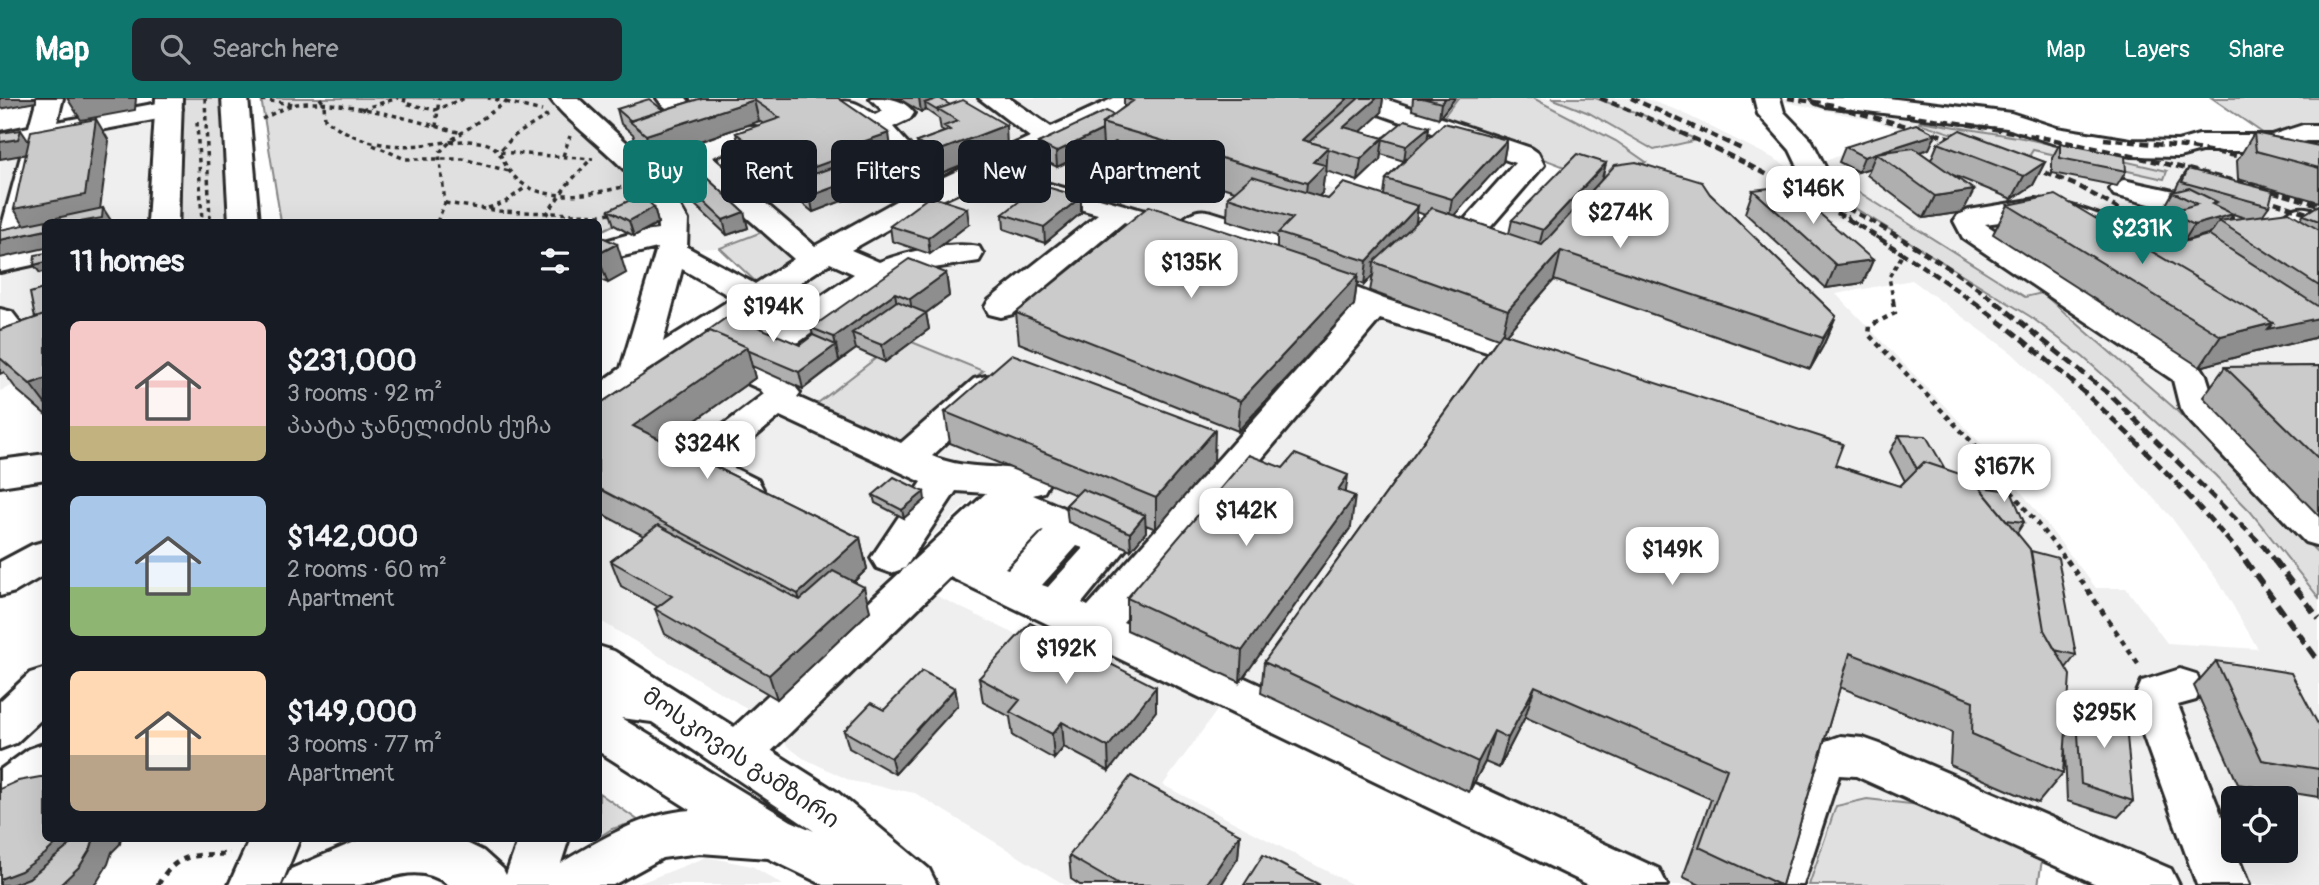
<!DOCTYPE html>
<meta charset="utf-8">
<style>
body{margin:0;font-family:Pangolin,"Noto Sans Georgian",sans-serif;background:#20242c;color:#f1f3f6;height:100vh;display:flex;flex-direction:column;font-size:26px;white-space:nowrap}
*{box-sizing:border-box;margin:0}
p{font-size:23px;color:#9ea1a6}
.icon{flex:none;width:38px;height:38px;fill:none;stroke:currentColor;stroke-width:2;stroke-linecap:round;stroke-linejoin:round}
.map{position:relative;flex:1;overflow:hidden}
.side{position:absolute;left:42px;top:121px;width:560px;height:623px;display:flex;flex-direction:column;background:#171b24;border-radius:10px;box-shadow:0 7px 28px #0002}
.side>*{flex:none}
.top-card{position:absolute;left:623px;top:42px;width:665px;height:63px;display:flex;gap:14px}
.tools{position:absolute;left:2221px;top:688px;display:grid;gap:14px}
.tools a{display:grid;place-items:center;width:77px;height:77px;border-radius:10px;background:#171b24;box-shadow:0 7px 28px #0002;font-size:35px}
.price{position:absolute;translate:-50% -60px;padding:0 16px;border-radius:14px;background:#fff;color:#222;font-size:23px;line-height:46px;filter:drop-shadow(0 2px 4px #0008)}
.price::after{content:'';position:absolute;left:50%;top:42px;width:21px;height:16px;margin-left:-10px;background:inherit;clip-path:polygon(0 0,100% 0,50% 100%)}
.price.on{background:#0f766e;color:#fff}
ul{padding:0;list-style:none}
li{display:flex;align-items:center;gap:21px;height:175px;padding:0 28px}
li span{display:grid;place-items:center;flex:none;width:196px;height:140px;border-radius:10px;color:#555}
li>.icon{margin-inline-start:auto}
span .icon{width:84px;height:84px;fill:#fffc;stroke-width:1}
li b{font-size:30px}
h2{display:flex;justify-content:space-between;align-items:center;height:84px;padding:0 28px;font-size:30px}
.pill{padding:0 24px;border-radius:10px;background:#171b24;box-shadow:0 7px 28px #0002;font-size:24px;line-height:63px}
.pill.on{background:#0f766e;color:#fff}
header{display:flex;align-items:center;gap:42px;box-sizing:border-box;height:98px;padding:0 35px;background:#0f766e;color:#fff}
header strong{font-size:33px}
nav{display:flex;gap:38px;margin-inline-start:auto;font-size:24px}
.search{width:490px;height:63px;background:#20242c;display:flex;align-items:center;gap:18px;box-sizing:border-box;padding:0 24px;border-radius:10px;color:#9ea1a6;font-size:26px}
.map>svg:first-child{display:block}
</style>
<header>
<strong>Map</strong>
<div class="search"><svg class="icon" aria-label="search" viewBox="0 0 24 24"><circle cx="10" cy="10" r="6"/><path d="M15 15l6 6"/></svg>Search here</div>
<nav><a>Map</a><a>Layers</a><a>Share</a></nav>
</header>
<div class="map">
<svg width="2319" height="787" viewBox="0 0 2319 787">
<rect width="100%" height="100%" fill="#fff"/>
<filter id="ink" filterUnits="userSpaceOnUse"><feTurbulence type="fractalNoise" baseFrequency=".0143" numOctaves="2"/><feDisplacementMap in="SourceGraphic" scale="14" xChannelSelector="R" yChannelSelector="G"/><feConvolveMatrix kernelMatrix="1 2 1 2 8 2 1 2 1" color-interpolation-filters="sRGB"/></filter>
<g filter="url(#ink)">
<path fill="#efefef" fill-rule="evenodd" d="M573,0H1118L804,163L767,132L720,150L686,151V123L646,62Z
M1145,0H1458L1441,22L1374,3L1306,68L1330,76L1319,87L1538,158L1607,85L1533,0H1551L1589,15L1654,52L1696,43L1643,17L1595,0H1643L1677,12L1775,61L2031,219L2083,259L2215,377L2250,413L2319,500V787H2104L2043,756L1836,708L1809,787H1583L1218,611L1163,687L1353,787H1065L915,695L851,683L803,660L787,648L777,632L927,493L1027,542L1126,451L984,390L920,450L892,496L758,617L599,522V320L755,213L904,123L1101,26ZM1912,182L2012,255L2079,320L2171,419L2221,487L2258,551L2167,545L2126,490H2096L1994,359L1836,196ZM2233,700H2286V752H2233Z
M1766,0H1812L2179,45L2319,54V456L2261,395L2042,195L2025,199L1816,67L1902,32L1871,22ZM1919,25L2111,60L2166,74L2164,81L2033,52L1989,46Z
M158,11L153,124H46L45,274L0,293V41Z
M707,759L752,768L783,787H635Z"/>
<path fill="#e0e0e0" stroke="#868686" stroke-width="2" d="M181,0H223L232,118L219,124H181Z
M261,0H553L636,78L647,111L599,134L598,124H281Z
M1458,0H1533L1616,43L1646,64L1607,85L1441,22Z
M1551,0H1595L1643,17L1697,42L1654,52L1589,15Z
M2212,0H2319V31L2285,33L2267,38Z
M1920,23L2023,40L2167,73L2164,81L2033,52L2028,60L1919,25Z
M1816,67L2025,199L2042,195L2173,309L2319,456V500L2250,413L2215,377L2083,259L2031,219L1795,73Z
M767,132L808,166L756,184L720,150Z
M902,240L983,273L897,346L814,308Z
M599,695L639,723L612,731L599,739Z
M1867,701L1928,708L2043,756L2038,787H1809L1836,708Z"/>
<g fill="none" stroke-linecap="round" stroke-linejoin="round">
<defs>
<path id="minor" d="M37,0H63L57,24L169,3L178,5L182,11L178,17L169,19L53,41L29,139L25,145L14,148L3,145L0,135L24,47L0,51V35L29,29Z
M550,0H578L661,76L688,122L687,149L755,186L794,161L683,63L679,57L683,51L740,30L750,28L760,30L763,36L760,42L712,59L815,148L903,99L879,45L838,16L834,10L838,4C854,1 862,9 875,17L883,13L870,0C889,0 902,0 914,15L910,21L893,29L910,48L927,87L1030,39L979,0H1009L1051,29L1114,0H1148L1144,5L1004,73L1181,123C1192,114 1198,110 1212,114L1289,138L1293,144L1289,150L1278,153L1207,131L1198,141L1187,144L1124,124L1013,216L1001,219L989,216L985,209L989,202L1098,116L981,84L929,108L851,152L879,164C905,154 952,143 979,149L983,156L979,163L914,173L884,184L799,244L787,247L775,244L770,237L775,230L854,176L830,165L708,245L784,275L800,295L797,299L901,345L974,281L986,278L998,281L1004,289L998,297L932,358C967,374 1007,365 1044,376L1049,385L1044,394L1033,397L1124,436L1130,446L1082,505L1088,508L1352,211L1294,188L1289,181L1294,174L1305,172L1316,174L1384,201L1557,255L1562,262L1557,269L1545,272L1380,221L1123,524L1659,771L1667,787H1589L950,479L755,669L738,675L721,669L715,655L721,641L986,395L956,393L905,470L891,475L877,470L871,460L922,384L780,318L724,365L758,382L763,391L758,400C739,405 707,394 693,380C689,376 687,370 684,365L696,348L764,296L760,291L693,261L690,256L611,312L598,315V287L621,270L657,150L598,164V145L630,136L658,132C660,84 576,37 550,0ZM682,171L733,200L663,244ZM1042,432L1044,433L1008,471L1005,470ZM1077,448L1083,450L1048,489L1042,487Z
M657,0H686L692,7L688,13C674,16 665,12 657,0Z
M1344,0H1382L1531,50L1538,55L1544,67L1487,133L1476,136L1465,133L1461,127L1465,121L1515,65L1348,5Z
M1754,0H1780L1784,14L1812,43L1826,71L1822,77L1812,79L1802,77L1790,52L1758,16Z
M1812,0H1888L2011,15L2057,30L2131,42L2178,43L2199,37H2272L2303,27H2319V43H2306L2275,53H2201L2179,59L2131,58L2052,45L2007,30L1825,8L1816,5Z
M2124,82C2150,89 2216,97 2231,119L2226,125L2216,128L2206,125L2189,116L2114,97L2110,91L2114,85Z
M2036,101C2076,104 2111,124 2150,134C2184,142 2243,128 2279,123C2290,112 2295,107 2311,111L2316,117L2299,137L2174,155L2136,149L2050,120L2036,119L1985,126L2201,269L2206,277L2215,306L2319,410V448L2305,444L2185,318L2180,310L2173,282L1963,140L1954,123L1958,117L1969,112Z
M46,146V164L0,174V156Z
M0,211L12,214L46,258V274L34,276L22,273L0,244Z
M46,356V381L0,388V362Z
M46,443V476L15,494L0,498V464L32,447Z
M46,570V617L16,645L0,651V603L30,575Z
M2180,571L2196,576L2202,589L2196,602L2178,607L2249,787H2197L2132,606L2142,583Z
M1840,638L1863,640L1880,646L2171,771L2179,787H2098L1856,678L1839,677L1803,787H1751L1803,651Z
M46,645V692L17,714L0,720V672L29,651Z"/>
<path id="major" d="M156,0H182L178,124H148Z
M222,0H248L259,124H229Z
M598,548L614,553L837,694L929,771L937,787H824L768,760L700,755L662,760L613,787H449C416,764 393,781 360,787C336,787 308,787 283,787L291,771L364,740H456L483,753L503,771L506,777L519,740H569L561,765C601,741 644,715 691,712L598,653ZM621,620L652,624L814,733L791,723Z
M250,740H300L281,787H229Z"/>
</defs>
<use href="#minor" stroke="#2b2b2b" stroke-width="6"/>
<use href="#major" stroke="#2b2b2b" stroke-width="6"/>
<path stroke="#2b2b2b" stroke-width="3.5" stroke-dasharray="4.5 4.5" stroke-linecap="butt" d="M205,0L210,124
M320,0L324,6L325,21C359,46 390,51 431,46C448,44 466,41 484,45C499,48 501,60 508,71C533,108 587,97 623,89
M405,0L404,5L435,12L465,0
M261,2L294,6
M506,4L542,13
M362,11L398,0
M548,17L514,38L499,54L593,61
M262,21C273,16 285,8 297,6C341,0 418,24 462,35
M197,24L202,124
M436,29L439,0
M373,47L405,61H463L509,73
M563,58L570,38
M1826,88L1850,122L1903,156L1889,179L1894,206
M445,105L499,113L601,117L614,114
M488,110L504,105L526,89
M437,124L445,105L439,55L453,41L506,4L488,0
M541,124L567,87L590,62"/>
<path stroke="#2b2b2b" stroke-width="4.5" stroke-dasharray="5 5" stroke-linecap="butt" d="M1893,204L1895,215L1870,228L1869,237L1971,343L2068,464"/>
<path stroke="#2b2b2b" stroke-width="5" stroke-dasharray="6 6" stroke-linecap="butt" d="M2067,462L2141,570
M158,787C176,754 196,757 230,756"/>
<use href="#minor" fill="#fff" fill-rule="evenodd"/>
<use href="#major" fill="#fff" fill-rule="evenodd"/>
<path stroke="#2b2b2b" stroke-width="4.5" stroke-dasharray="8 4.5" stroke-linecap="butt" d="M1600,0C1737,56 1856,118 1976,206
M1631,0L1744,52
M1788,0L1833,7
M1825,6L1970,45
M1906,17C2046,37 2183,66 2319,107
M2104,41L2185,49L2260,62
M2022,65L2080,89L2195,155
M2263,100L2319,119
M1847,110C1899,138 1952,169 1998,206"/>
<path stroke="#2b2b2b" stroke-width="5" stroke-dasharray="10 5" stroke-linecap="butt" d="M1974,204C2075,279 2166,368 2247,464
M1996,204L2109,296L2264,449L2275,464"/>
<path stroke="#2b2b2b" stroke-width="6" stroke-dasharray="12 6" stroke-linecap="butt" d="M2245,462L2319,564
M2274,462L2319,521"/>
</g>
<path fill="#afafaf" stroke="#2b2b2b" stroke-width="2" fill-rule="evenodd" d="M702,0H838L892,57L881,61L894,83L813,114L741,57L736,35L764,26L759,23L675,51L744,114L748,130L727,137L658,72L654,58L652,59L636,45L633,36L621,26L617,11L663,12Z
M898,0H939L1007,49L936,77L920,66L917,44L944,34L941,32L939,21L926,12L921,14Z
M1124,0H1383L1381,15L1360,34L1383,40L1429,29L1427,41L1507,42L1503,64L1454,117L1509,136L1512,122L1606,65L1602,82L1710,96L1836,218L1823,248L1810,271L1554,182L1506,236L1835,367L1900,388L1905,383L1890,354L1899,337L1945,371L1979,389L2024,424L2017,435L2076,557L2066,570L2068,613L2076,602L2133,703L2118,719L2067,703L2065,652L2063,675L2038,705L1950,667L1952,634L1840,589L1782,787H1700L1683,779L1711,701L1525,619L1499,670L1485,664L1469,694L1261,595L1264,564L1498,240L1370,193L1373,177L1364,187L1357,184L1354,207L1238,333L1019,245L1016,215L1277,150V138L1227,122L1228,99L1235,93L1157,69V72L1121,101L1079,88L1078,73L1103,53V47L1057,69L1039,60L1038,45L1114,17L1124,9ZM1381,56L1404,63L1386,81L1384,97L1328,101L1319,99L1322,95L1324,79L1326,77V73L1358,83L1380,62ZM1417,114L1425,117L1416,125Z
M1413,0H1455L1439,20L1412,12Z
M2254,35L2319,48V104L2238,81L2237,63Z
M1936,36L1929,51L1920,54L1931,62L1938,45L2045,64L2033,87L2012,101L1953,77L1963,114L1924,120L1867,77L1870,70L1858,74L1839,64L1845,49Z
M2060,45L2126,73L2117,88L2052,75V60Z
M2188,71L2269,108L2262,118L2300,121L2303,117L2319,107V234L2314,240L2251,255L2200,269L1993,136L2008,107L2151,153L2209,138L2211,135L2184,143L2159,130L2169,114L2171,113L2164,110L2173,94L2175,93L2178,86ZM2233,116L2245,120L2229,122Z
M1753,92L1873,162L1863,185L1826,190L1745,115Z
M1081,99V115L1045,145L1004,131L1003,116Z
M654,109L658,125L634,138L614,127L609,112Z
M969,126L930,156L892,143L890,128Z
M598,137L626,175L608,185L598,181Z
M946,175L949,198L926,215L929,231L885,264L856,251L803,291L752,268L755,280L665,344L860,440L867,471L854,484L870,513L777,601L665,536L655,511L658,509L621,488L611,463L644,438L598,414V307L645,276V275L706,236V234L800,247L813,237L811,230Z
M46,190V317L17,292L4,274L0,276V232L35,220Z
M2319,268V418L2203,299L2225,269Z
M945,314L1214,363L1156,431L1146,427V434L1131,452L1068,424L1066,407L1076,397L950,345Z
M1346,395L1351,429L1240,584L1127,532V500Z
M873,397L925,402L904,420L875,405Z
M2216,563L2319,628V701L2318,699L2238,686L2194,588Z
M979,580L1156,589V613L1109,673L1064,649L1054,661L1013,638L1010,619L983,604Z
M955,590L958,607L895,676L849,650L844,633L884,612Z
M1240,736L1238,760L1221,787H1080L1071,781L1069,758Z"/>
<path fill="#8e8e8e" stroke="#2b2b2b" stroke-width="2" d="M0,0H36V4L0,11Z
M67,0H136L135,12L81,22Z
M919,0H938L925,5L926,12L921,14Z
M1348,0H1363L1322,49L1303,42Z
M1377,0H1383L1381,15L1342,51L1344,29Z
M1446,0H1455L1439,20L1441,5Z
M754,2L759,23L652,59L646,37Z
M96,21L109,43L99,119L29,134L14,111Z
M1006,27L1007,49L936,77L933,55Z
M1429,29L1427,44L1404,63L1406,48Z
M21,32L31,47L28,56L0,61V44Z
M1102,32L1103,47L1057,69L1056,54Z
M889,35L892,57L874,63L791,84L790,78L865,43Z
M1936,36L1929,51L1889,64L1876,55L1870,70L1858,74L1864,59Z
M1383,40L1380,62L1358,83L1361,61Z
M1507,42L1503,64L1448,124L1452,101Z
M1328,49L1326,77L1324,79L1322,95L1304,113L1307,85L1313,64Z
M1157,57V72L1121,101V86Z
M2045,64L2033,87L2012,101L2024,78Z
M1606,65L1600,87L1537,155L1543,132Z
M891,68L894,83L813,114L810,98Z
M1974,92L1963,114L1924,120L1935,98Z
M1081,99V115L1045,145L1044,129Z
M1418,108L1415,130L1374,164L1373,177L1364,187L1367,163Z
M654,109L658,125L634,138L629,123Z
M103,110L112,124H80Z
M967,110L969,126L930,156L928,140Z
M744,114L748,130L727,137L723,122Z
M2233,116L2226,127L2219,123L2211,135L2184,143L2194,127Z
M46,132V150L0,160V142Z
M617,146L626,175L608,185L598,159V156Z
M1561,153L1554,182L1501,242L1508,212Z
M1873,162L1863,185L1826,190L1836,167Z
M46,164V173L40,175L34,167Z
M946,175L949,198L926,215L929,231L885,264L882,247L914,224L910,201Z
M1358,177L1354,207L1238,333L1240,303Z
M895,195L899,219L852,235L856,251L839,263L834,239Z
M1836,218L1823,248L1810,271L1823,240Z
M2319,220V234L2314,240L2251,255L2200,269L2221,238L2273,225Z
M836,247L839,263L803,291L799,274Z
M747,249L755,280L644,359L633,328Z
M46,280V307L30,286Z
M1215,332L1214,363L1156,431V400Z
M1348,377L1344,408L1338,392Z
M924,394L925,402L904,420L902,412Z
M1355,398L1351,429L1240,584L1242,553Z
M1145,417L1146,434L1131,452L1130,435Z
M860,440L867,471L807,527L798,496Z
M864,489L870,513L777,601L769,577Z
M1535,588L1525,619L1499,670L1508,640Z
M1156,589V613L1109,673L1108,649Z
M955,590L958,607L895,676L891,660Z
M1062,624L1064,649L1054,661L1052,636Z
M1494,633L1485,664L1469,694L1478,664Z
M1240,736L1238,760L1221,787H1206Z
M62,740H121L120,746L112,754L108,766L97,784L94,787H0V781Z"/>
<path fill="#cbcbcb" stroke="#2b2b2b" stroke-width="2" d="M702,0H838L889,35L865,43L872,48L790,78L736,35L780,20L754,2L646,37L629,23Z
M939,0L950,7L938,11V13L925,5Z
M1124,0H1348L1303,42L1328,49L1313,64L1325,67L1307,85L1102,25L1133,3Z
M1359,0H1377L1344,29L1383,40L1361,61L1328,51V49L1309,44Z
M1422,0H1446L1441,5Z
M649,1L663,12L631,23L617,11Z
M963,2L1006,27L933,55L917,44L950,32L944,28L958,23L938,11Z
M1106,13L1114,17L1102,25V32L1056,54L1038,45Z
M96,21L85,97L14,111L31,33Z
M1405,22L1429,29L1406,48L1382,41Z
M1444,25L1507,42L1452,101L1386,81Z
M1916,26L1936,36L1864,59L1845,49Z
M21,32L18,41L0,44V35Z
M1960,32L2045,64L2024,78L1938,45Z
M2254,35L2319,48V70L2256,53Z
M1115,44L1157,57L1121,86L1078,73Z
M2060,45L2125,58L2126,73L2060,60Z
M674,50L744,114L723,122L654,57Z
M1914,50L1974,92L1935,98L1876,55Z
M873,55L891,68L810,98L791,84Z
M1577,56L1606,65L1543,132L1512,122Z
M1636,64L1702,84L1710,96L1836,218L1823,240L1561,153L1508,212L1374,164L1432,110L1542,147L1615,67Z
M2188,71L2273,93L2269,108L2182,84Z
M1252,78L1328,101L1344,85L1418,108L1367,163L1278,135L1293,120L1228,99Z
M1040,87L1081,99L1044,129L1003,116Z
M1788,88L1873,162L1836,167L1753,92Z
M2189,90L2217,104L2212,106L2233,116L2194,127L2169,114L2197,106L2173,94Z
M641,97L654,109L629,123L609,112Z
M2056,97L2273,225L2221,238L2008,107Z
M930,98L967,110L928,140L890,128Z
M2319,107V123L2303,117Z
M1149,108L1358,177L1240,303L1016,215Z
M103,110L102,120L80,124H46V132L0,142V132Z
M2289,114L2319,132V188L2219,123Z
M598,137L617,146L598,156Z
M2208,137L2319,209V220L2268,231L2273,225L2151,153Z
M46,155V164L34,167L35,157Z
M909,161L946,175L910,201L895,195L834,239L811,230Z
M46,190V218L44,217L35,220L30,195Z
M897,203L926,215L882,247L852,235Z
M44,217L46,218V280L30,286L0,260V232Z
M730,217L800,247L813,237L836,247L799,274L747,252V249L710,233L708,235L706,234Z
M710,233L747,249L633,328L860,440L798,496L598,390V307Z
M1502,235L1843,346L1835,367L1900,388L1924,364L1972,380L2030,451L2044,532L2070,577L2063,675L1972,636L1973,603L1850,555L1782,787H1780L1699,749L1727,671L1535,588L1508,640L1494,633L1478,664L1264,564Z
M698,240H699L646,275H645Z
M1012,256L1215,332L1156,400L945,314Z
M2319,268V361L2225,269Z
M1899,337L1926,338L1945,371L1924,364L1917,371Z
M1295,356L1348,377L1338,392L1355,398L1242,553L1127,500L1249,357L1283,370Z
M894,379L924,394L902,412L873,397Z
M1979,389L2011,393L2024,424L2006,422Z
M1082,391L1145,417L1130,435L1066,407Z
M658,427L800,502L833,473L864,489L769,577L655,511L672,498L611,463Z
M2031,453L2058,460L2076,557L2055,552L2044,532Z
M1030,525L1156,589L1108,649L1062,624L1052,636L1010,614L1020,602L979,580Z
M2216,563L2291,575L2319,628V671L2262,662Z
M922,573L955,590L891,660L844,633L871,605L884,612Z
M2076,602L2125,617L2133,703L2081,686Z
M1131,678L1240,736L1206,787H1119L1069,758Z
M40,679H46V740H62L45,756L21,773L0,781V691L18,683Z
M75,740H94L91,750L80,768L60,787H11L29,780L69,748Z
M1263,757L1320,787H1244Z"/>
</g>
<g text-anchor="middle" dominant-baseline="central" stroke-width="7" stroke-linejoin="round" paint-order="stroke">
<g font-size="24" fill="#2b2b2b" stroke="#fff">
<text transform="translate(741 660) rotate(34)">მოსკოვის გამზირი</text>
</g>
</g>
</svg>
<div class="tools">
<a><svg class="icon" aria-label="locate" viewBox="0 0 24 24"><circle cx="12" cy="12" r="6"/><path d="M12 2v4M12 18v4M2 12h4M18 12h4"/></svg></a>
</div>
<b class="price" style="left:1813px;top:128px">$146K</b>
<b class="price" style="left:1620px;top:152px">$274K</b>
<b class="price on" style="left:2142px;top:168px">$231K</b>
<b class="price" style="left:1191px;top:202px">$135K</b>
<b class="price" style="left:773px;top:246px">$194K</b>
<b class="price" style="left:707px;top:383px">$324K</b>
<b class="price" style="left:2004px;top:406px">$167K</b>
<b class="price" style="left:1246px;top:450px">$142K</b>
<b class="price" style="left:1672px;top:489px">$149K</b>
<b class="price" style="left:1066px;top:588px">$192K</b>
<b class="price" style="left:2104px;top:652px">$295K</b>
<div class="top-card">
<a class="pill on">Buy</a>
<a class="pill">Rent</a>
<a class="pill">Filters</a>
<a class="pill">New</a>
<a class="pill">Apartment</a>
</div>
<section class="side">
<h2>11 homes<svg class="icon" aria-label="filters" viewBox="0 0 24 24"><path d="M4 7h16M4 17h16"/><circle cx="9" cy="7" r="2"/><circle cx="15" cy="17" r="2"/></svg></h2>
<ul>
<li><span style="background:linear-gradient(#f6c9c9 75%,#c2b280 0)"><svg class="icon" aria-label="home" viewBox="0 0 24 24"><path d="M3 11l9-7 9 7M6 9v11h12V9"/></svg></span><div><b>$231,000</b><p>3 rooms · 92 m²</p><p>პაატა ჯანელიძის ქუჩა</p></div></li>
<li><span style="background:linear-gradient(#a9c7e8 65%,#8fb573 0)"><svg class="icon" aria-label="home" viewBox="0 0 24 24"><path d="M3 11l9-7 9 7M6 9v11h12V9"/></svg></span><div><b>$142,000</b><p>2 rooms · 60 m²</p><p>Apartment</p></div></li>
<li><span style="background:linear-gradient(#ffd9b3 60%,#b9a48a 0)"><svg class="icon" aria-label="home" viewBox="0 0 24 24"><path d="M3 11l9-7 9 7M6 9v11h12V9"/></svg></span><div><b>$149,000</b><p>3 rooms · 77 m²</p><p>Apartment</p></div></li>
</ul>
</section>
</div>
